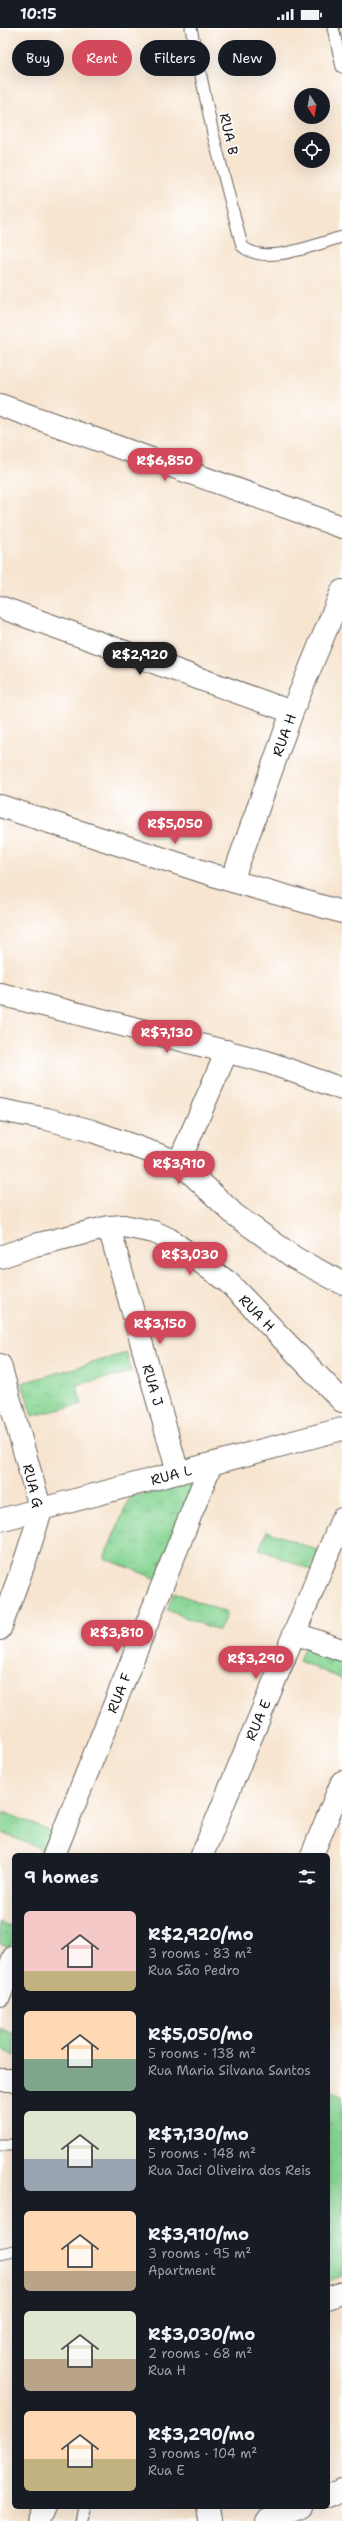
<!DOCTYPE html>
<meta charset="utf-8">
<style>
body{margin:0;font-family:"Shantell Sans",sans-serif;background:#20242c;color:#f1f3f6;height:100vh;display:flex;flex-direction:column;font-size:15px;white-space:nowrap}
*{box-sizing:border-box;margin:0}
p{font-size:13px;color:#9ea1a6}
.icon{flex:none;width:22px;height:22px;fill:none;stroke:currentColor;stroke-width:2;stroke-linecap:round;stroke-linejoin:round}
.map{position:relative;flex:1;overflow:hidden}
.side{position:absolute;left:12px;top:1825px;width:318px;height:656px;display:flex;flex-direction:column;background:#171b24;border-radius:6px;box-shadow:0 4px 16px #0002}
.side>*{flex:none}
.banner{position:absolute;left:12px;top:12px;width:318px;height:36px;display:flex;gap:8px}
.needle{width:26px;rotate:169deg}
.controls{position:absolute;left:294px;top:60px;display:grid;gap:8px}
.controls a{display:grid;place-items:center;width:36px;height:36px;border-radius:50%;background:#171b24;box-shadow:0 4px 16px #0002;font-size:20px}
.price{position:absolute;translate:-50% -34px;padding:0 9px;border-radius:14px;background:#d1495b;color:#fff;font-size:13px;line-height:26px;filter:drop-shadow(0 1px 2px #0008)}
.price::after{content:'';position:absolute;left:50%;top:24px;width:12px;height:9px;margin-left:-6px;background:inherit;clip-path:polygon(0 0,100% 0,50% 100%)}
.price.current{background:#222;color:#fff}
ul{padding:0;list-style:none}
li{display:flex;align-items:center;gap:12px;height:100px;padding:0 12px}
li span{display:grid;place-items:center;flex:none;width:112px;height:80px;border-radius:6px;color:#555}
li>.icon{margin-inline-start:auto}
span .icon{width:48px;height:48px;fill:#fffc;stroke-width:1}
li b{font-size:17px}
h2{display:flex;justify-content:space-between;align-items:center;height:48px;padding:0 12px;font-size:17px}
.pill{padding:0 14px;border-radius:18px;background:#171b24;box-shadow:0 4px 16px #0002;font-size:14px;line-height:36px}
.pill.current{background:#d1495b;color:#fff}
.status{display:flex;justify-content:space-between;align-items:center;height:28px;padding:0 20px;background:#171b24;direction:ltr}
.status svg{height:11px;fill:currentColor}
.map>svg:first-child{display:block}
</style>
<div class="status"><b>10:15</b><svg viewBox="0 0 49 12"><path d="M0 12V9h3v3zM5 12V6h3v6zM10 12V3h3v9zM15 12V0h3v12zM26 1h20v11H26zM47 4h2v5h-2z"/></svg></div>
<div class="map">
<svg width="342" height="2493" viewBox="0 0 342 2493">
<defs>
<pattern id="grass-tufts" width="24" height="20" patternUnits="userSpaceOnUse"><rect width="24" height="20" fill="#88d594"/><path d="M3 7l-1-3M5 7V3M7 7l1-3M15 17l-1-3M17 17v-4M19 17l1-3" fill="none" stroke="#75b67f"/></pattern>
</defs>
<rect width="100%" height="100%" fill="#fff"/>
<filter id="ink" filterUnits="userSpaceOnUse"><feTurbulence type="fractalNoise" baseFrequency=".025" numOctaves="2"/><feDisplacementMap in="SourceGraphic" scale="8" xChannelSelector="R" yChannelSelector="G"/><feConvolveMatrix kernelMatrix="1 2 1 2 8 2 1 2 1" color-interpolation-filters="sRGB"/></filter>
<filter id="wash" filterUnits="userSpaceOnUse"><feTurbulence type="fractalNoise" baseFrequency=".012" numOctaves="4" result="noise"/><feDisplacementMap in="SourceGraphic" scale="16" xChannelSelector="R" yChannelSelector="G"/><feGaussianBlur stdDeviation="0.9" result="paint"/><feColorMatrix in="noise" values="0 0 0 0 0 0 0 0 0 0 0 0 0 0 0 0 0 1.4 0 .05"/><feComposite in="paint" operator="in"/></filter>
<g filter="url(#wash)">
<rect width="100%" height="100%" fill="#f7e5d0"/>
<path fill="url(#grass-tufts)" stroke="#527858" d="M127,1325L131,1344L76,1357L82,1376L32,1388L22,1355Z
M199,1455L157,1551L104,1530L130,1469Z
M267,1503L319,1523L311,1542L259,1521Z
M174,1564L227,1585L219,1603L167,1582Z
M306,1615L342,1629V1651L299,1633Z
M4,1784L57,1806L49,1824L0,1804V1795Z
M0,1894L14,1900V1910L10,1920L0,1916Z
M0,2000L14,2006V2027L0,2021Z
M328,2060L342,2068V2248L328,2253Z"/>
</g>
<g filter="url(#ink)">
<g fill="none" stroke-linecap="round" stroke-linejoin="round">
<defs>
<path id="lane" d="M191,0L213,106L242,218C265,239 315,216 342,209
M333,0L342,39
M0,2117H14
M0,2226L14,2223
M80,2493L85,2479"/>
<path id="street" d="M0,377L342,499
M0,579L292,684
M0,778L232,853L342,884
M232,853L292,684L342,563
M0,966L267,1034L342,1061
M0,1082L47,1091L92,1103L179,1134L235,1187L295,1230L342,1255
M179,1134L227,1023
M109,1199L178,1445
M0,1229L35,1217L109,1199L124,1198L154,1204L169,1211L229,1255L342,1373
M0,1337L41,1483L26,1530L0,1601
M0,1492L342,1401
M294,1605L342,1622
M54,1827L211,1436
M202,1827L342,1491
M0,1967L14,1929
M0,2052H14
M328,2270L342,2265
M328,2468L342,2462
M208,2479L210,2493
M267,2493L301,2479"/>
<path id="primary" d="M312,1827L342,1754
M38,2493L44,2479"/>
</defs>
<use href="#lane" stroke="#69625b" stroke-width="13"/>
<use href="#street" stroke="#69625b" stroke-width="24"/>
<use href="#primary" stroke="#69625b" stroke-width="24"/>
<use href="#lane" stroke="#fff" stroke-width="11"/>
<use href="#street" stroke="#fff" stroke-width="22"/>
<use href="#primary" stroke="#fff" stroke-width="22"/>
</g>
</g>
<g text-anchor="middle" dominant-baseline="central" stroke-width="3.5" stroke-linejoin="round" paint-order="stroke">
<g font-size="14" fill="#1c1c1c" stroke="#fff">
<text transform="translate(229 106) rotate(77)">RUA B</text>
<text transform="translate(284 707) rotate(-70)">RUA H</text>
<text transform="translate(257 1285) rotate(46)">RUA H</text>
<text transform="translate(153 1357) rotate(74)">RUA J</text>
<text transform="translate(171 1447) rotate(-15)">RUA L</text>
<text transform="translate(33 1458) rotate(76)">RUA G</text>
<text transform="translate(119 1665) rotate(-68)">RUA F</text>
<text transform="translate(258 1692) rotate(-67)">RUA E</text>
</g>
</g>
</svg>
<div class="controls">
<a><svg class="needle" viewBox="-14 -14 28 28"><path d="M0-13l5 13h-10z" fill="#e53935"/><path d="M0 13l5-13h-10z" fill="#9ea1a6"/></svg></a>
<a><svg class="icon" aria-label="locate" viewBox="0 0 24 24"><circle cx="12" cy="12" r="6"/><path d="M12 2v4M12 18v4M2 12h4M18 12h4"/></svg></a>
</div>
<b class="price" style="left:165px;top:454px">R$6,850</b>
<b class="price current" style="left:140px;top:648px">R$2,920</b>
<b class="price" style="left:175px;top:817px">R$5,050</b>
<b class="price" style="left:167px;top:1026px">R$7,130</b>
<b class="price" style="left:179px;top:1157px">R$3,910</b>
<b class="price" style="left:190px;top:1248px">R$3,030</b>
<b class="price" style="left:160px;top:1317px">R$3,150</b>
<b class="price" style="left:117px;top:1626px">R$3,810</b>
<b class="price" style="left:256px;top:1652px">R$3,290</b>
<div class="banner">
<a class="pill">Buy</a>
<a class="pill current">Rent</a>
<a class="pill">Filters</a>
<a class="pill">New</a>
</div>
<section class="side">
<h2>9 homes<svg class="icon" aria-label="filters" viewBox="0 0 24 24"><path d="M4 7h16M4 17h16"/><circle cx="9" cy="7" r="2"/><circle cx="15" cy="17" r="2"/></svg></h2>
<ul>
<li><span style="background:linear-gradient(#f6c9c9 75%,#c2b280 0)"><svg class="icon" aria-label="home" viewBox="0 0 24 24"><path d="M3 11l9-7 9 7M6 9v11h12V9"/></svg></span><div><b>R$2,920/mo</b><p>3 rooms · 83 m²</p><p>Rua São Pedro</p></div></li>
<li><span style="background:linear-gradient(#ffd9b3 60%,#7fa58c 0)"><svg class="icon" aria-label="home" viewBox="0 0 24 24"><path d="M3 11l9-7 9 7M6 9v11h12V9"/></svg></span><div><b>R$5,050/mo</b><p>5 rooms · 138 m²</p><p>Rua Maria Silvana Santos</p></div></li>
<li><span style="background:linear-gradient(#dfe7d0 60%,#9aa5b1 0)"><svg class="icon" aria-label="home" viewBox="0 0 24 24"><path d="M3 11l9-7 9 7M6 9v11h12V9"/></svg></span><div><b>R$7,130/mo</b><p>5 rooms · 148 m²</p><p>Rua Jaci Oliveira dos Reis</p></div></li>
<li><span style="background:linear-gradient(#ffd9b3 75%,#b9a48a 0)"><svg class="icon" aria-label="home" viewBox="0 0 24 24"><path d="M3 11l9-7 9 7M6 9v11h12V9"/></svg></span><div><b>R$3,910/mo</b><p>3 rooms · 95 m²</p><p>Apartment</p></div></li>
<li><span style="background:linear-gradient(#dfe7d0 60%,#b9a48a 0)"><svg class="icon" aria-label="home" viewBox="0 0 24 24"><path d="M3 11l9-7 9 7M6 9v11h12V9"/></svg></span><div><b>R$3,030/mo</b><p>2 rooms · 68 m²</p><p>Rua H</p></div></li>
<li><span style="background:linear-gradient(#ffd9b3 60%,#c2b280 0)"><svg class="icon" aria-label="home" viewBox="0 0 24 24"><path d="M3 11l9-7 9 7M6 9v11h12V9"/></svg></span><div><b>R$3,290/mo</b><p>3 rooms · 104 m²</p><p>Rua E</p></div></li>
</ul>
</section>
</div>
